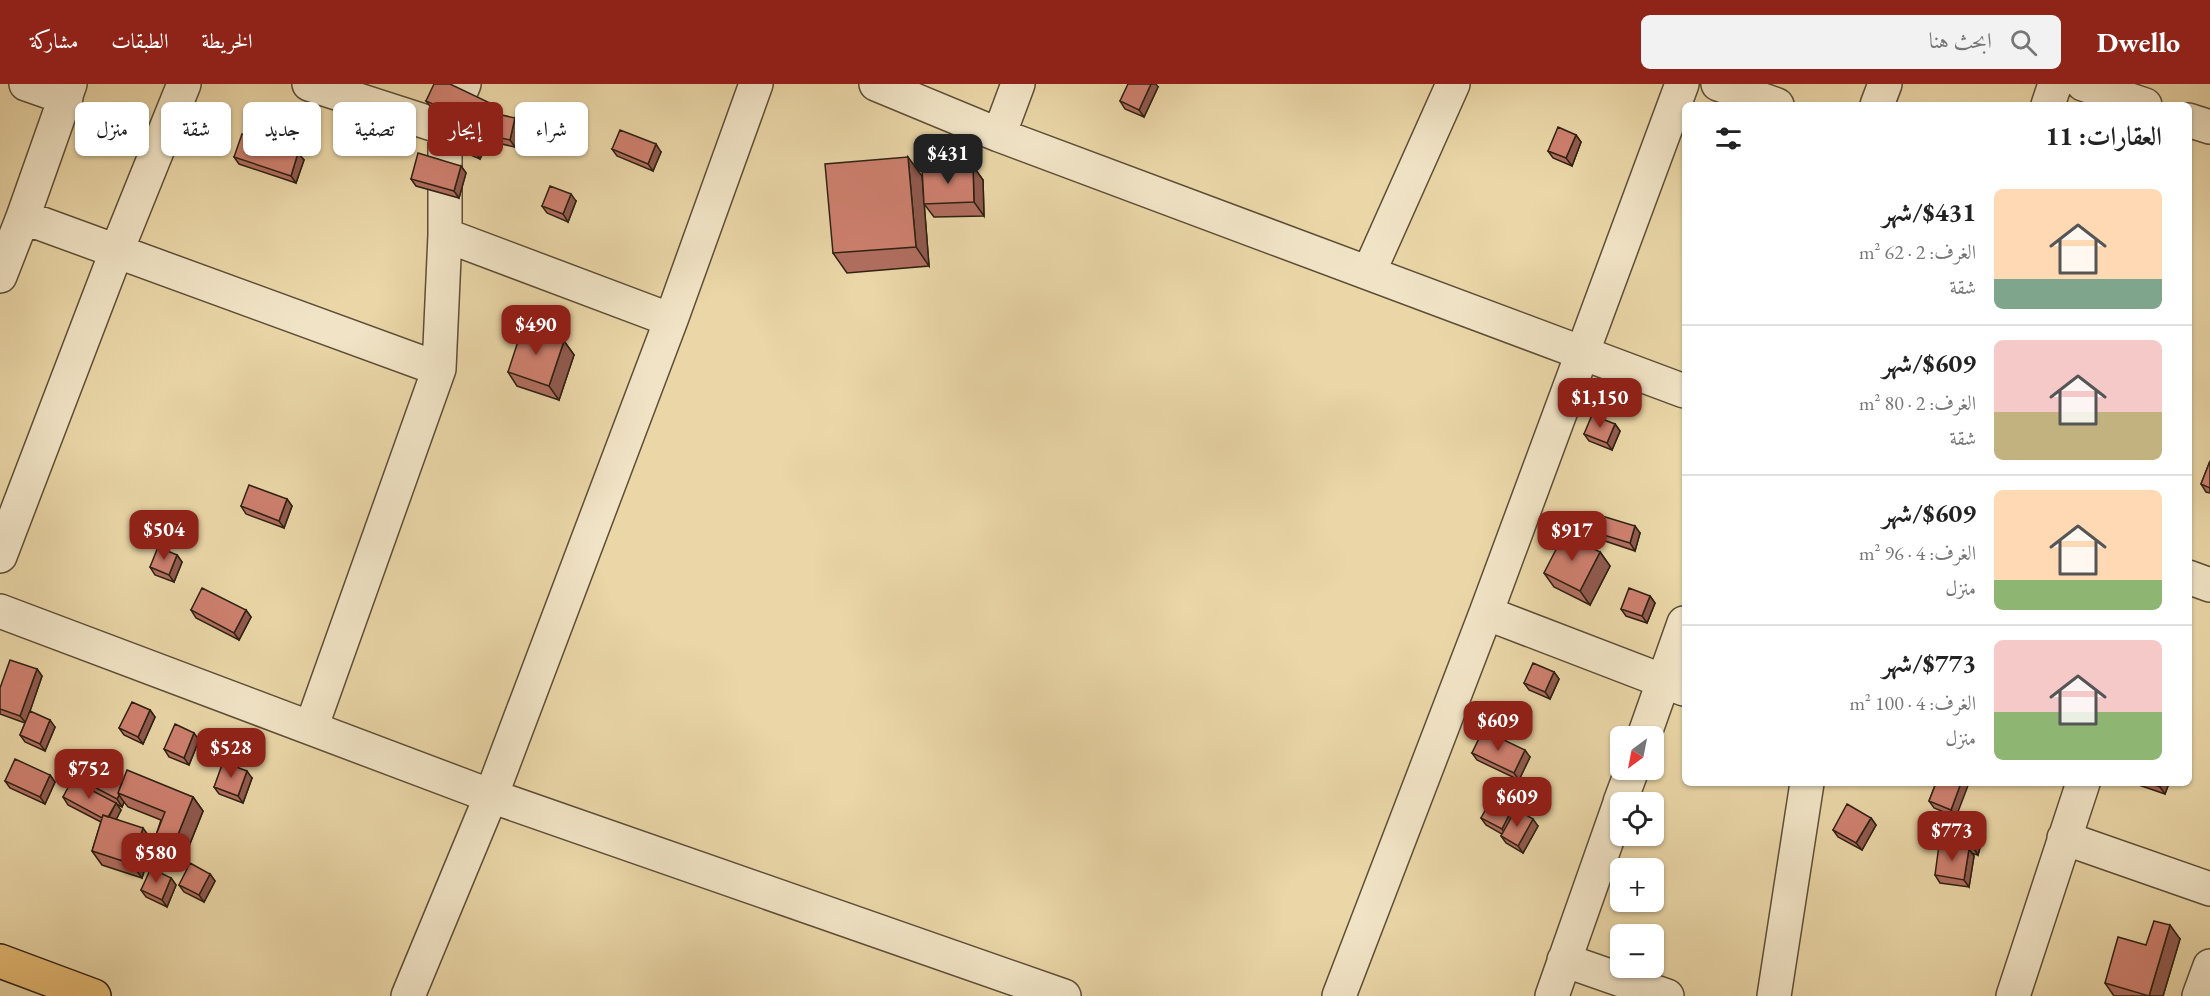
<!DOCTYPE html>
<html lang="ar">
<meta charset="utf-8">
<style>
body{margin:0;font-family:"EB Garamond",Amiri,serif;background:#f2f2f2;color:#222;direction:rtl;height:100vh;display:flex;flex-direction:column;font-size:22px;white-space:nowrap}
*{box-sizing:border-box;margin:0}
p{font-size:20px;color:#767676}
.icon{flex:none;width:33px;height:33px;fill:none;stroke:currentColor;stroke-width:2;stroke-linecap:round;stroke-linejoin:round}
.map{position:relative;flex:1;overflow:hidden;direction:ltr}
.panel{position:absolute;left:1682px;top:18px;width:510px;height:684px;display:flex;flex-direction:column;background:#fff;border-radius:9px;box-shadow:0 2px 4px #0004;direction:rtl}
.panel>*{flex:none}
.hud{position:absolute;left:18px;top:18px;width:570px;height:54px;direction:rtl;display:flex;gap:12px}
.needle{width:39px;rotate:212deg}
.buttons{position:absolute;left:1610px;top:642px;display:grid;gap:12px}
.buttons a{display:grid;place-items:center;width:54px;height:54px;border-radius:9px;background:#fff;box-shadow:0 2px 4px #0004;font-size:30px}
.price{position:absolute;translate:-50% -51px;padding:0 14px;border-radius:12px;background:#8f2418;color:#fff;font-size:20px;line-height:39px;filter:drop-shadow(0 2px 3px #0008)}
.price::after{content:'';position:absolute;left:50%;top:36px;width:18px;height:14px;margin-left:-9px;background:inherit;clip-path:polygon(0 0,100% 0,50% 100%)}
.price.selected{background:#222;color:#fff}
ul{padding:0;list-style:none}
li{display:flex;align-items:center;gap:18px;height:150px;padding:0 30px}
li+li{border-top:2px solid #e0e0e0}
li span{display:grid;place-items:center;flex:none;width:168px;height:120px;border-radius:9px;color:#555}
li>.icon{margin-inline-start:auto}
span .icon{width:72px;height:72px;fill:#fffc;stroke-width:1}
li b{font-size:26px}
h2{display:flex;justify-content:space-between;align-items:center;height:72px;padding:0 30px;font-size:26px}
.pill{padding:0 21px;border-radius:9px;background:#fff;box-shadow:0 2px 4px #0004;font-size:21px;line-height:54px}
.pill.selected{background:#8f2418;color:#fff}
header{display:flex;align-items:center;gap:36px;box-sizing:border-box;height:84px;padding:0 30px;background:#8f2418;color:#fff}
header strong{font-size:28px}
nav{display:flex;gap:33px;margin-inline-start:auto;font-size:21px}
.search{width:420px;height:54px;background:#f2f2f2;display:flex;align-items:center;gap:15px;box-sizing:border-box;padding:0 21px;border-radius:9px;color:#767676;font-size:22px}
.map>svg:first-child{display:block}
</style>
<header>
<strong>Dwello</strong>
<div class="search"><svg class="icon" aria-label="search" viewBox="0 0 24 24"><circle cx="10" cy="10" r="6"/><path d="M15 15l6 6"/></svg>ابحث هنا</div>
<nav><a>الخريطة</a><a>الطبقات</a><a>مشاركة</a></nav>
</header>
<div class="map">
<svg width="2210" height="912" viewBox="0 0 2210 912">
<rect width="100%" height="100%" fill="#ead6a7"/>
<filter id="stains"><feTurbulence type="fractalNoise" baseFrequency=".00333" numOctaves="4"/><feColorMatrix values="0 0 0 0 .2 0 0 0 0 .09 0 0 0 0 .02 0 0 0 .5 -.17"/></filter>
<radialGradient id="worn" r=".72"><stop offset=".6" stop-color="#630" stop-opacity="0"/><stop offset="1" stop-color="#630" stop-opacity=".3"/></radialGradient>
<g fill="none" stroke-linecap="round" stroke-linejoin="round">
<defs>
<path id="minor" d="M26,0L66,14
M309,0L445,44
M876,0L999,51L1684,307
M1718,0L1777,21
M2083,0L2145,21
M1877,21L1885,0
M2048,21L2055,0
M2188,36L2210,43
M999,51L1018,0
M23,133L439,285
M445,151L671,236
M1369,188L1453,0
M0,192L23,133L70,0
M0,472L117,166L184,0
M2188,493L2210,501
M0,527L491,712L1064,912
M1486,529L1684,605
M311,644L439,285L445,151V44L464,0
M1644,652L1684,539
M1620,718L1632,686
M2064,754L2210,805
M1564,876L1667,912
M408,912L491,712L671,236L756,0
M1339,912L1486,529L1682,0
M1552,912L1620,719
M1774,912L1807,699
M2013,912L2083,699
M2199,912L2210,882"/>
<path id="major" d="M0,877L94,912"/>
</defs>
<use href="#minor" stroke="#5d4e37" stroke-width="36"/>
<use href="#major" stroke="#2e2112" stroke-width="36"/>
<use href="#minor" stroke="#f1e4c6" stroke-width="33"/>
<use href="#major" stroke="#e5bb74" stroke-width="33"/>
</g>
<path fill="#b16e5f" stroke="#2e2112" stroke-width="1.5" d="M1158,3L1144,33L1125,25L1120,17Z
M426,17L490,19L498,30L520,42L515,63L493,58L490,54L480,75L468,70L459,56L464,44L436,30Z
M1576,51L1581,58L1572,82L1553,74L1548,67Z
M612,65L661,68L653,87L617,72Z
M298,69L304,76L296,99L239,80L234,73Z
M461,82L466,89L459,114L416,102L411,95Z
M973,82L983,96L984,132L934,133L924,120Z
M922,92L929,182L847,189L833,169Z
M576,117L568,138L547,129L542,122Z
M564,257L574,271L559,316L517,302L508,288Z
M1615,340L1620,347L1612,366L1589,357L1584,350Z
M2210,377V409L2206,408L2201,400Z
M287,415L292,422L284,444L246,430L241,422Z
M1597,449H1640L1635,467L1602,456Z
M1600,468L1610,482L1590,521L1554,503L1544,489Z
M177,471L182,478L174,498L155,491L150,483Z
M1650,512L1655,519L1647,539L1626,532L1621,525Z
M191,526H246L251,533L239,556L196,534Z
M37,585L42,592L29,629L55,643L45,667L25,658L20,651L25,639L0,630V604Z
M1554,588L1559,595L1550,615L1529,606L1524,599Z
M150,626L155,633L143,660L124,651L119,644Z
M199,656L189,681L169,673L164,665Z
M1472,669L1530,673L1519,696L1477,676Z
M50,691L55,698L45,720L10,704L5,697Z
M77,694L123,695L193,713L203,727L185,772L166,764L156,751L161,736L128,723L124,718L122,723L116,720L121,726L116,735L153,758L142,794L102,781L92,767L101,738L68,721L63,713L82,701Z
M252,694L243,719L219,710L214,703Z
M1936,699L1956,733L1934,724L1929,717Z
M2133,699H2169L2165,710Z
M1514,728L1538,742L1523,769L1506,759L1501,752L1502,750L1486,741L1481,734Z
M1871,734L1876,741L1862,766L1838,753L1833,746Z
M1985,744L1978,771L1971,769L1974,772L1969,803L1940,799L1935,791L1956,763L1952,758Z
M210,790L215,797L204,818L184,808L179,801Z
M171,794L176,801L167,823L146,813L141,806Z
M2180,855L2163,912H2114L2105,899L2146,861Z"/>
<path fill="#905a4e" stroke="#2e2112" stroke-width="1.5" d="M1151,0H1156L1158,3L1144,33L1139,26Z
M490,19L500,32L488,51L490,54L480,75L470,61Z
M515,34L520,42L515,63L510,56Z
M1576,51L1581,58L1572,82L1566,74Z
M656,60L661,68L653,87L648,80Z
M298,69L304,76L296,99L291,92Z
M908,73L922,92L929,182L916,163Z
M461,82L466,89L459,114L454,107Z
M973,82L983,96L984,132L974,118Z
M571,110L576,117L568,138L563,130Z
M564,257L574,271L559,316L549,302Z
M1615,340L1620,347L1612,366L1607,359Z
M287,415L292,422L284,444L279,437Z
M1635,442L1640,449L1635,467L1630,459Z
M1600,468L1610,482L1590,521L1580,507Z
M177,471L182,478L174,498L169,491Z
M1650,512L1655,519L1647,539L1642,532Z
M246,526L251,533L239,556L234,549Z
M37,585L42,592L26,639L20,632Z
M1554,588L1559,595L1550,615L1545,608Z
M150,626L155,633L143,660L138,653Z
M50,636L55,643L45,667L40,660Z
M194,649L199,656L189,681L184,674Z
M1525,666L1530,673L1519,696L1514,689Z
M247,687L252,694L243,719L238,712Z
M50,691L55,698L45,720L40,713Z
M1961,699H1969L1956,733L1951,726Z
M2161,699H2169L2165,710L2160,703Z
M119,711L124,718L122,723L117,715Z
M193,713L203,727L185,772L175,758Z
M116,719L121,726L112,744L107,737Z
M1512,725L1517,732L1507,753L1502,745Z
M1871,734L1876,741L1862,766L1856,759Z
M1533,735L1538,742L1523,769L1518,762Z
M1979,737L1985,744L1978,771L1973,763Z
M143,744L153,758L142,794L132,780Z
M1969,765L1974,772L1969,803L1964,796Z
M210,790L215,797L204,818L199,811Z
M171,794L176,801L167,823L162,816Z
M2170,841L2180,855L2163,912H2149Z"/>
<path fill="#ce806f" stroke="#2e2112" stroke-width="1.5" d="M434,0H450L490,19L470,61L459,56L468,36L426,17Z
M1128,0H1151L1139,26L1120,17Z
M493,29L515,34L510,56L488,51Z
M1558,43L1576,51L1566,74L1548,67Z
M620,46L656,60L648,80L612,65Z
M242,50L298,69L291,92L234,73Z
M418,69L461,82L454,107L411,95Z
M908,73L916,163L833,169L825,80Z
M973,82L974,118L924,120L922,84Z
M550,102L571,110L563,130L542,122Z
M523,242L564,257L549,302L508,288Z
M1592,331L1615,340L1607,359L1584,350Z
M2210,377V404L2201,400Z
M249,401L287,415L279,437L241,422Z
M1602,432L1635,442L1630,459L1597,449Z
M1564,450L1600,468L1580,507L1544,489Z
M158,463L177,471L169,491L150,483Z
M202,504L246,526L234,549L191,526Z
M1629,504L1650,512L1642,532L1621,525Z
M10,576L37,585L20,632L0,625V604Z
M1533,579L1554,588L1545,608L1524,599Z
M132,618L150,626L138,653L119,644Z
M30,627L50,636L40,660L20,651Z
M175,640L194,649L184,674L164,665Z
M1483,646L1525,666L1514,689L1472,669Z
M15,675L50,691L40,713L5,697Z
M88,675L123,695L118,709L119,711L117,715L77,694Z
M223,678L247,687L238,712L214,703Z
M127,686L193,713L175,758L156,751L165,728L118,709Z
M72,696L116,719L108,733L103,731L102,734L63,713Z
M1936,699H1961L1951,726L1929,717Z
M2149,699H2161L2160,703Z
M1492,714L1512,725L1502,745L1481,734Z
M1847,720L1871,734L1856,759L1833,746Z
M1516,725L1533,735L1518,762L1501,752Z
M103,731L143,744L132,780L92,767Z
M1959,732L1979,737L1973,763L1952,758Z
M1939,761L1969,765L1964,796L1935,791Z
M190,779L210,790L199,811L179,801Z
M151,784L171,794L162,816L141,806Z
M2154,837L2170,841L2149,912L2105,899L2118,853L2146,861Z"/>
<rect width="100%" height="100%" filter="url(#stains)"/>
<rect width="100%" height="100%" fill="url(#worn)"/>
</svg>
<div class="buttons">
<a><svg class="needle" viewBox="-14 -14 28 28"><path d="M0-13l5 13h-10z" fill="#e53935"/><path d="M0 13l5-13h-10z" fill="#767676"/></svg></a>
<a><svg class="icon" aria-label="locate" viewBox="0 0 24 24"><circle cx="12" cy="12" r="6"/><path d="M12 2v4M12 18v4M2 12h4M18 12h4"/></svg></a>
<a>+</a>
<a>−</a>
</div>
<b class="price selected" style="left:948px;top:101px">$431</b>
<b class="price" style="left:536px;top:272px">$490</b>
<b class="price" style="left:1600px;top:345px">$1,150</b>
<b class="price" style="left:164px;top:477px">$504</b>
<b class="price" style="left:1572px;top:478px">$917</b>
<b class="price" style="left:1498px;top:668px">$609</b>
<b class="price" style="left:231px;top:695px">$528</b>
<b class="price" style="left:89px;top:716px">$752</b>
<b class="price" style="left:1517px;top:744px">$609</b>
<b class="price" style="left:1952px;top:778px">$773</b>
<b class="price" style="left:156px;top:800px">$580</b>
<div class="hud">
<a class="pill">شراء</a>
<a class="pill selected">إيجار</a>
<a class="pill">تصفية</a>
<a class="pill">جديد</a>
<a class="pill">شقة</a>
<a class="pill">منزل</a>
</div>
<section class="panel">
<h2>العقارات: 11<svg class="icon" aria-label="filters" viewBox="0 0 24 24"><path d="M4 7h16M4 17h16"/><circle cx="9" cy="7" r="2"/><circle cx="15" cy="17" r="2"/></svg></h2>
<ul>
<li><span style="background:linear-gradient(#ffd9b3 75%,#7fa58c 0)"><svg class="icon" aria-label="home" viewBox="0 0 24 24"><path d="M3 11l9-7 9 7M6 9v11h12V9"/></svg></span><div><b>$431/شهر</b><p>الغرف: 2 · 62 m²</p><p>شقة</p></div></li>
<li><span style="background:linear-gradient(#f6c9c9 60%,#c2b280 0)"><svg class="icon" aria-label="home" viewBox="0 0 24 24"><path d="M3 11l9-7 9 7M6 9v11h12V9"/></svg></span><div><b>$609/شهر</b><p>الغرف: 2 · 80 m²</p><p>شقة</p></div></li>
<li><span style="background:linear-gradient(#ffd9b3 75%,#8fb573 0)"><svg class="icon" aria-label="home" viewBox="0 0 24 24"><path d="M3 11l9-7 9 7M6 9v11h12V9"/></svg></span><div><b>$609/شهر</b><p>الغرف: 4 · 96 m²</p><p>منزل</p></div></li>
<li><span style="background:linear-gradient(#f6c9c9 60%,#8fb573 0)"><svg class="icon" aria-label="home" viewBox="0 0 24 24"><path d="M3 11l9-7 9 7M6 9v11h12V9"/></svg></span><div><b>$773/شهر</b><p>الغرف: 4 · 100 m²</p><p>منزل</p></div></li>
</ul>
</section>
</div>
